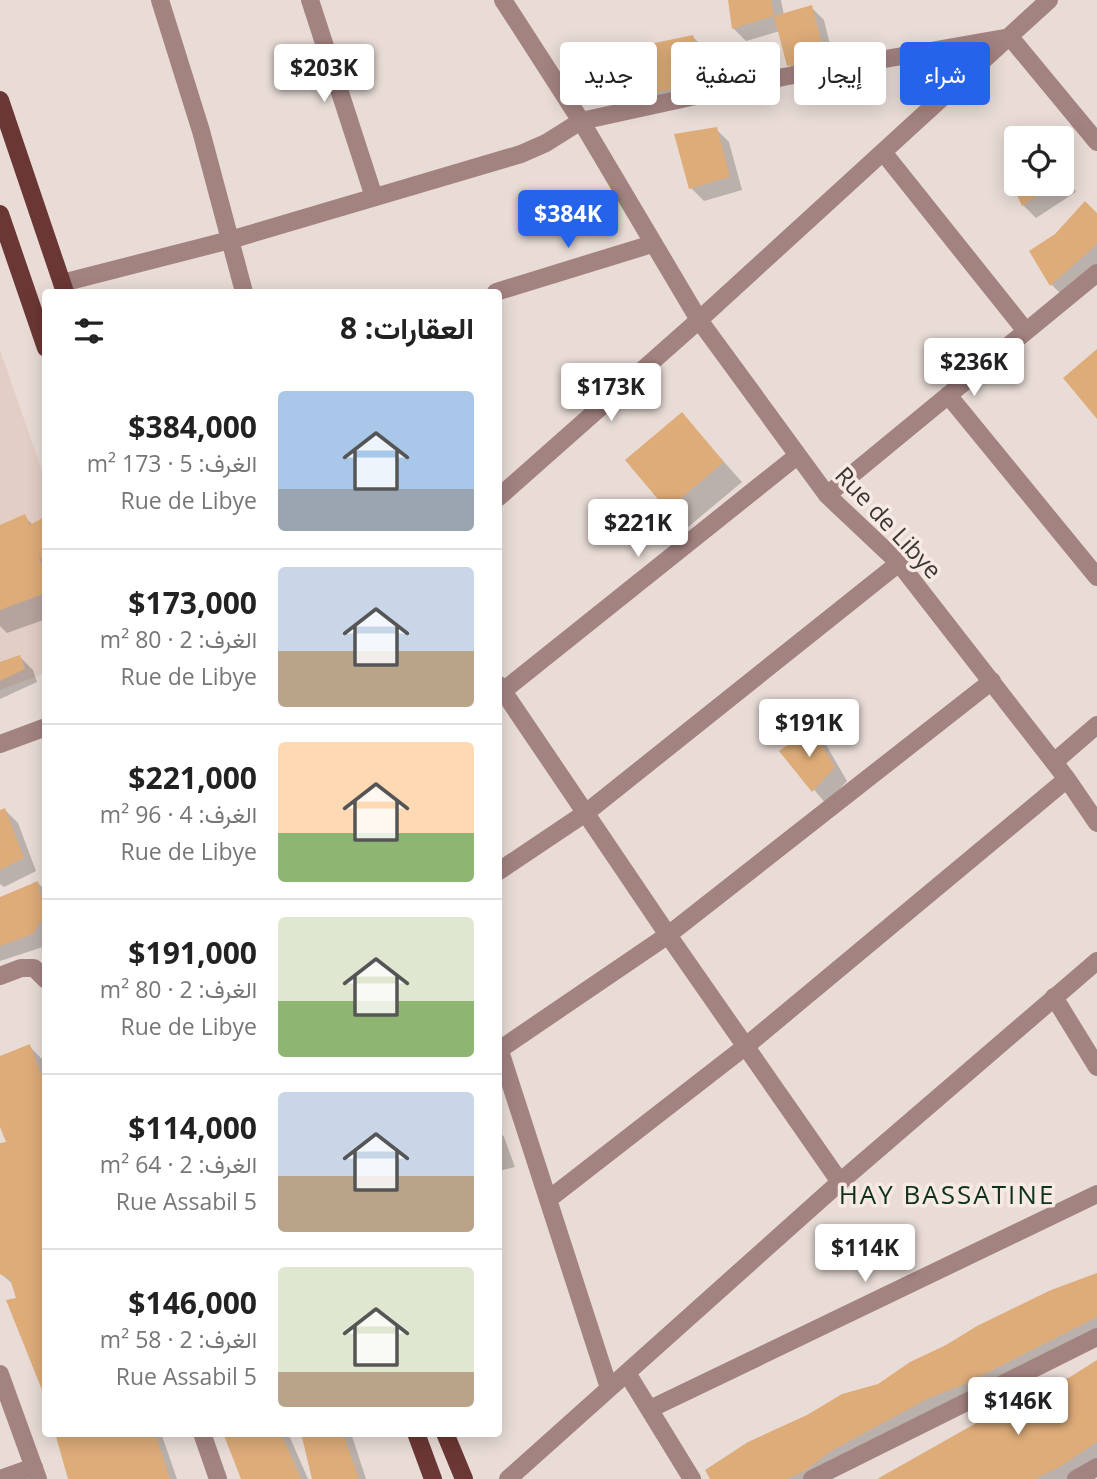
<!DOCTYPE html>
<html lang="ar">
<meta charset="utf-8">
<style>
body{margin:0;font-family:"Open Sans",Vazirmatn,sans-serif;background:#f2f2f2;color:#222;direction:rtl;height:100vh;display:flex;flex-direction:column;font-size:26px;white-space:nowrap}
*{box-sizing:border-box;margin:0}
p{font-size:23px;color:#767676}
.icon{flex:none;width:38px;height:38px;fill:none;stroke:currentColor;stroke-width:2;stroke-linecap:round;stroke-linejoin:round}
.map{position:relative;flex:1;overflow:hidden;direction:ltr}
.side{position:absolute;left:42px;top:289px;width:460px;height:1148px;display:flex;flex-direction:column;background:#fff;border-radius:7px;box-shadow:0 4px 18px #0003;direction:rtl}
.side>*{flex:none}
.banner{position:absolute;left:523px;top:42px;width:467px;height:63px;direction:rtl;display:flex;gap:14px}
.fabs{position:absolute;left:1004px;top:126px;display:grid;gap:14px}
.fabs a{display:grid;place-items:center;width:70px;height:70px;border-radius:7px;background:#fff;box-shadow:0 4px 18px #0003;font-size:35px}
.price{position:absolute;translate:-50% -60px;padding:0 16px;border-radius:7px;background:#fff;color:#222;font-size:23px;line-height:46px;filter:drop-shadow(0 2px 4px #0008)}
.price::after{content:'';position:absolute;left:50%;top:42px;width:21px;height:16px;margin-left:-10px;background:inherit;clip-path:polygon(0 0,100% 0,50% 100%)}
.price.active{background:#2563eb;color:#fff}
ul{padding:0;list-style:none}
li{display:flex;align-items:center;gap:21px;height:175px;padding:0 28px}
li+li{border-top:2px solid #e0e0e0}
li span{display:grid;place-items:center;flex:none;width:196px;height:140px;border-radius:7px;color:#555}
li>.icon{margin-inline-start:auto}
span .icon{width:84px;height:84px;fill:#fffc;stroke-width:1}
li b{font-size:30px}
h2{display:flex;justify-content:space-between;align-items:center;height:84px;padding:0 28px;font-size:30px}
.pill{padding:0 24px;border-radius:7px;background:#fff;box-shadow:0 4px 18px #0003;font-size:24px;line-height:63px}
.pill.active{background:#2563eb;color:#fff}
.map>svg:first-child{display:block}
</style>
<div class="map">
<svg width="1097" height="1479" viewBox="0 0 1097 1479">
<rect width="100%" height="100%" fill="#e9dcd7"/>
<path fill="#e3cec5" d="M0,350L46,482L45,673L0,690Z"/>
<path fill="#0003" d="M730,0H781L784,15L811,7L824,20L837,74L802,78L789,65L780,31L746,41L733,28Z
M693,37L706,50L718,94L642,111L629,98Z
M716,129L729,142L742,190L704,201L691,188Z
M1062,170L1076,192L1036,218L1023,205L1017,184H1062Z
M1097,215V268L1064,297L1051,284Z
M682,415L742,482L687,528L668,509Z
M25,517L33,525L46,518V619L7,633L0,626V527Z
M20,657L33,670L37,682L0,699V663Z
M812,731L825,743L847,781L826,804L782,751Z
M5,810L18,823L36,871L4,887L0,884V812Z
M38,883L46,891V946L0,961V899Z
M29,1046L42,1059L46,1068V1396L8,1302L18,1299L14,1285L0,1273V1145L8,1143L0,1122V1057Z
M499,1131L504,1137L515,1167L499,1171Z
M1097,1275V1338L823,1479H712L879,1385Z
M1097,1362V1463L1073,1479H880L1071,1378Z
M57,1433H161L177,1479H70Z
M224,1433H288L308,1479H243Z
M301,1433H351L366,1479H316Z"/>
<path fill="#ddac79" d="M728,0H771L774,16L732,29Z
M812,5L826,61L787,66L774,16Z
M693,35L706,81L628,99L621,50Z
M717,127L730,177L689,189L674,134Z
M1017,158V184H1056L1022,206L1004,168Z
M1085,201L1097,213V244L1050,286L1029,251L1055,234Z
M1097,349V419L1063,378Z
M682,412L724,462L667,510L625,460Z
M25,514L30,525L46,516V556L39,559L46,572V593L0,610V525Z
M20,655L25,669L0,681V662Z
M812,728L835,767L812,792L779,751Z
M5,808L24,858L0,870V810Z
M38,881L45,915L33,934L0,946V897Z
M30,1044L46,1088V1400L6,1300L16,1298L10,1279L0,1274V1143L6,1142L0,1127V1056Z
M1097,1273V1317L965,1384L929,1398L831,1451L803,1472L787,1479H710L705,1470L748,1442L807,1415L842,1394L878,1384L910,1362L946,1345L977,1326L1051,1290Z
M1097,1360V1442L1061,1466L1035,1479H877L987,1417L1070,1377Z
M55,1433H155L170,1479H68Z
M223,1433H281L301,1479H241Z
M301,1433H343L359,1479H312Z"/>
<g fill="none" stroke-linecap="round" stroke-linejoin="round">
<path stroke="#a38380" stroke-width="18" d="M160,0L201,131L244,292
M310,0L374,197
M503,0L581,121L699,320L827,495L899,563L1067,779L1097,823
M883,152L1025,330
M62,283L230,240L521,154L546,143L581,121L783,77L1010,37L1097,142
M496,292L652,244
M948,395L1097,577
M827,495L1097,273
M499,497L699,320L1049,0
M499,685L668,935L840,1182
M503,691L797,456
M0,744L46,727
M1054,762L1097,725
M499,871L587,812L899,563
M0,976L21,968H34L46,980
M1054,997L1097,1067
M499,1048L609,1388
M499,1050L668,935L992,681
M549,1199L746,1046L1067,779
M627,1373L692,1479
M0,1374L38,1479
M650,1409L1097,1194
M202,1433L218,1479
M0,1479L34,1467
M508,1479L840,1182L1097,961
M812,1479L1097,1337
M1076,1479L1097,1467"/>
<path stroke="#6b3734" stroke-width="18" d="M0,100L65,292
M0,214L46,348
M416,1433L433,1479
M445,1433L464,1479"/>
</g>
<g text-anchor="middle" dominant-baseline="central" stroke-width="7" stroke-linejoin="round" paint-order="stroke">
<g font-size="24" fill="#3c3734" stroke="#f7eae4">
<text transform="translate(889 522) rotate(47)">Rue de Libye</text>
</g>
<g font-size="26" letter-spacing="2" fill="#0e321b" stroke="#f7eae4">
<text x="947" y="1194">HAY BASSATINE</text>
</g>
</g>
</svg>
<div class="fabs">
<a><svg class="icon" aria-label="locate" viewBox="0 0 24 24"><circle cx="12" cy="12" r="6"/><path d="M12 2v4M12 18v4M2 12h4M18 12h4"/></svg></a>
</div>
<b class="price" style="left:324px;top:104px">$203K</b>
<b class="price active" style="left:568px;top:250px">$384K</b>
<b class="price" style="left:974px;top:398px">$236K</b>
<b class="price" style="left:611px;top:423px">$173K</b>
<b class="price" style="left:638px;top:559px">$221K</b>
<b class="price" style="left:809px;top:759px">$191K</b>
<b class="price" style="left:865px;top:1284px">$114K</b>
<b class="price" style="left:1018px;top:1437px">$146K</b>
<div class="banner">
<a class="pill active">شراء</a>
<a class="pill">إيجار</a>
<a class="pill">تصفية</a>
<a class="pill">جديد</a>
</div>
<section class="side">
<h2>العقارات: 8<svg class="icon" aria-label="filters" viewBox="0 0 24 24"><path d="M4 7h16M4 17h16"/><circle cx="9" cy="7" r="2"/><circle cx="15" cy="17" r="2"/></svg></h2>
<ul>
<li><span style="background:linear-gradient(#a9c7e8 70%,#9aa5b1 0)"><svg class="icon" aria-label="home" viewBox="0 0 24 24"><path d="M3 11l9-7 9 7M6 9v11h12V9"/></svg></span><div><b>$384,000</b><p>الغرف: 5 · 173 m²</p><p>Rue de Libye</p></div></li>
<li><span style="background:linear-gradient(#c9d6e8 60%,#b9a48a 0)"><svg class="icon" aria-label="home" viewBox="0 0 24 24"><path d="M3 11l9-7 9 7M6 9v11h12V9"/></svg></span><div><b>$173,000</b><p>الغرف: 2 · 80 m²</p><p>Rue de Libye</p></div></li>
<li><span style="background:linear-gradient(#ffd9b3 65%,#8fb573 0)"><svg class="icon" aria-label="home" viewBox="0 0 24 24"><path d="M3 11l9-7 9 7M6 9v11h12V9"/></svg></span><div><b>$221,000</b><p>الغرف: 4 · 96 m²</p><p>Rue de Libye</p></div></li>
<li><span style="background:linear-gradient(#dfe7d0 60%,#8fb573 0)"><svg class="icon" aria-label="home" viewBox="0 0 24 24"><path d="M3 11l9-7 9 7M6 9v11h12V9"/></svg></span><div><b>$191,000</b><p>الغرف: 2 · 80 m²</p><p>Rue de Libye</p></div></li>
<li><span style="background:linear-gradient(#c9d6e8 60%,#b9a48a 0)"><svg class="icon" aria-label="home" viewBox="0 0 24 24"><path d="M3 11l9-7 9 7M6 9v11h12V9"/></svg></span><div><b>$114,000</b><p>الغرف: 2 · 64 m²</p><p>Rue Assabil 5</p></div></li>
<li><span style="background:linear-gradient(#dfe7d0 75%,#b9a48a 0)"><svg class="icon" aria-label="home" viewBox="0 0 24 24"><path d="M3 11l9-7 9 7M6 9v11h12V9"/></svg></span><div><b>$146,000</b><p>الغرف: 2 · 58 m²</p><p>Rue Assabil 5</p></div></li>
</ul>
</section>
</div>
